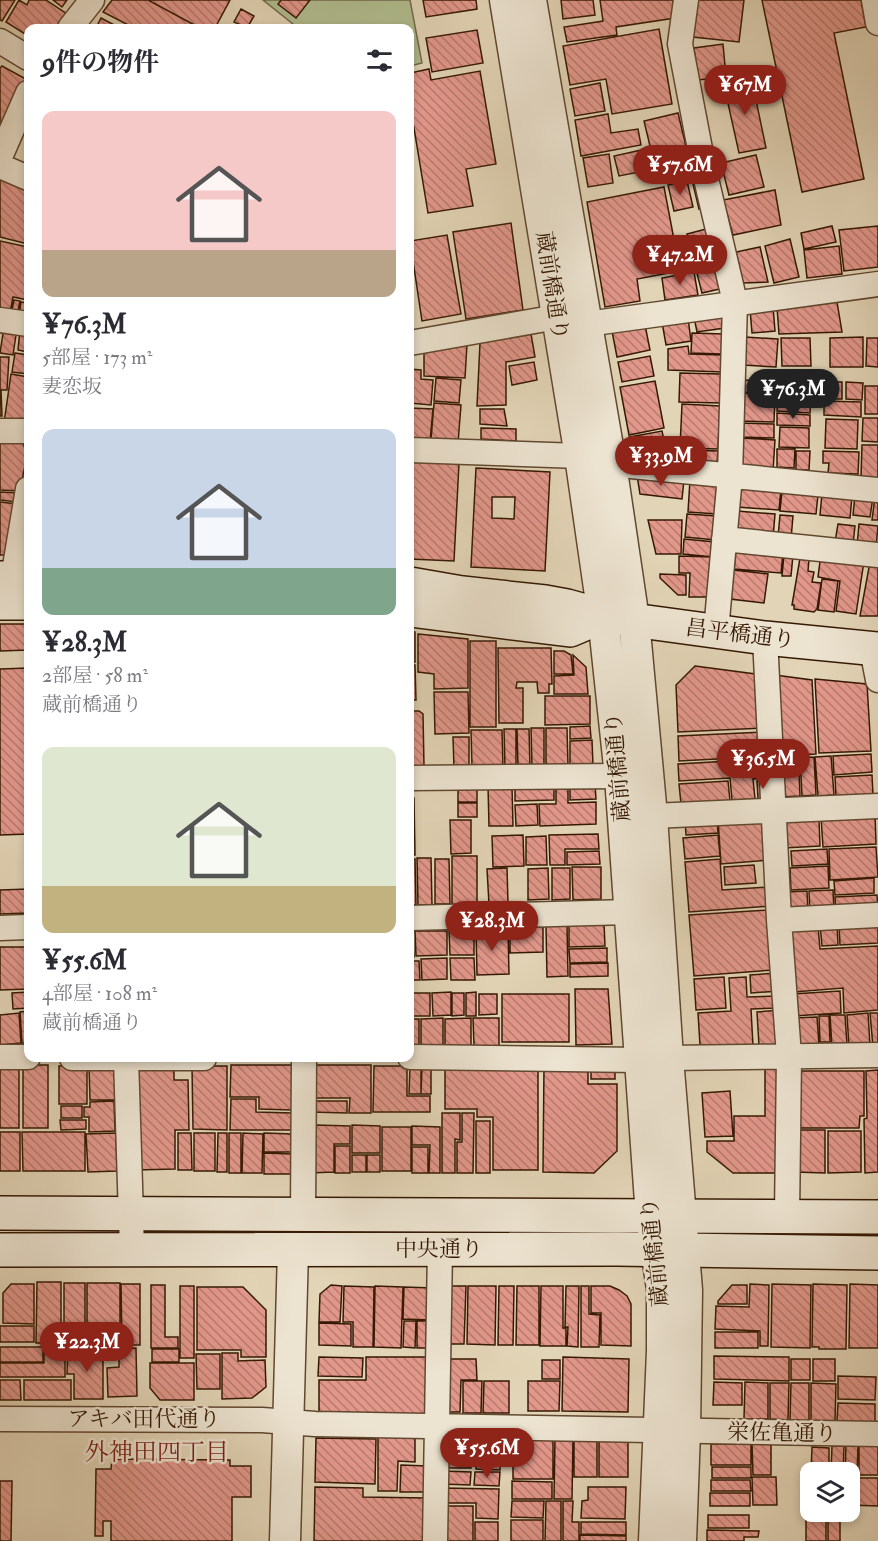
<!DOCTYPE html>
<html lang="ja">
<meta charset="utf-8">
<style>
body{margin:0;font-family:"IM FELL Double Pica","Noto Serif JP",serif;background:#f2f2f3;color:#2b2b33;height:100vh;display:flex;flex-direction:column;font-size:22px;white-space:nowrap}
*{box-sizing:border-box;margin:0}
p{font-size:20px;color:#7c7c81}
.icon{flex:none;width:33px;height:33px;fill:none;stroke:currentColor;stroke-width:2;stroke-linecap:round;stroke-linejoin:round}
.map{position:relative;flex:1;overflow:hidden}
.side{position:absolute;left:24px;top:24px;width:390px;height:1038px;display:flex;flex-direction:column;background:#fff;border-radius:12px;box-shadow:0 3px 9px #0003}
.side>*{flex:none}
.controls{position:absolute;left:800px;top:1462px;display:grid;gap:12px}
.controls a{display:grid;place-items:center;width:60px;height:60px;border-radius:12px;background:#fff;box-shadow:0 3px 9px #0003;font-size:30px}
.price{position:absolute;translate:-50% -51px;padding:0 14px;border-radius:21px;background:#8f2418;color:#fff;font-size:20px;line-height:39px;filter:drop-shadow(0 2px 3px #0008)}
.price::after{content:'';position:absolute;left:50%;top:36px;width:18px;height:14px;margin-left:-9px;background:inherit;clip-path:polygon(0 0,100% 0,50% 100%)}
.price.on{background:#222;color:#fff}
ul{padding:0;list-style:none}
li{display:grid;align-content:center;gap:12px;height:318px;padding:0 18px}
li span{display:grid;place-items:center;height:186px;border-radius:12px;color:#555}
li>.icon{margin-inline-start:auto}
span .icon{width:108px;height:108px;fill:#fffc;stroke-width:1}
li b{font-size:26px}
h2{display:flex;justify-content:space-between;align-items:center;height:72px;padding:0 18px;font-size:26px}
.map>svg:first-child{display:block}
</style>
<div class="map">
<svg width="878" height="1541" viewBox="0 0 878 1541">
<defs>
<pattern id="building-back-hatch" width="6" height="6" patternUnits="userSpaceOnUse" patternTransform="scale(1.5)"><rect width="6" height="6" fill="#e2978b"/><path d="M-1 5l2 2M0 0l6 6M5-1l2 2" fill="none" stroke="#b87a6f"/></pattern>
</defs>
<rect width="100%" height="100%" fill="#e2d4b6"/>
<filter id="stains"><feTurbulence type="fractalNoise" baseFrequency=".00333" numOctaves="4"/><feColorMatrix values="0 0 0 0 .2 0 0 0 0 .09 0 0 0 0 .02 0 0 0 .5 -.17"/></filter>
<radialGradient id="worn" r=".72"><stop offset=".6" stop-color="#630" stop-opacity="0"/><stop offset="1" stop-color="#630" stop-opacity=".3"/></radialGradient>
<path fill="#b0bd90" stroke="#736b4a" stroke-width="1.5" d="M263,0H410L422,63L410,66V28H298Z"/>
<path fill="url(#building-back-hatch)" stroke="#361904" stroke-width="1.5" fill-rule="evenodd" d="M0,0H15L2,21L0,20Z
M19,0L27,5L29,0H46L67,14L56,28H28V36L6,22Z
M53,0H67L62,7Z
M112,0H148L200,28H134L103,12Z
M148,0H230L215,28H200Z
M281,0H310L296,18L278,4Z
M423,0H476L477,9L426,17Z
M561,0H593L595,15L563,19Z
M600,0H673L675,18L616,27L617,35L567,42L564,27L603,21Z
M697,0H744L739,42L693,37Z
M762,0H861L866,27L834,33L864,179L802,192Z
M241,9L254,16L247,28L234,22Z
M101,18L118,27L117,28H96Z
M659,29L672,104L612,114L606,79L570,85L563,46Z
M477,30L483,63L432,72L426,38Z
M723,44L726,77L698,80L694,48Z
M2,66L26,79L0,144V68Z
M429,69L431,80L480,71L496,164L466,169L473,206L428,213L410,104V73Z
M723,81H752L766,148L739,153Z
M600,83L605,111L575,116L570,89Z
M678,113L690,163L656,171L644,121Z
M608,114L611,133L638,129L641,145L581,156L575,120Z
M646,149L650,170L619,176L614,156Z
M609,154L613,183L588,187L583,158Z
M756,155L764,187L729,195L721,163Z
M0,179L28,189V244L0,237Z
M687,181L693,207L674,211L668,185Z
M702,182L708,207L699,209L693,184Z
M664,187L680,271L637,279L640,301L605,307L587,202Z
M775,190L781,225L733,235L723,200Z
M511,223L523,310L466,319L453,232Z
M832,226L836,242L804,249L801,233Z
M878,226V267L844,271L839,230Z
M710,228L724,288L702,293L687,234Z
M447,235L461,314L422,321L410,241Z
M790,239L799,277L774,283L765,246Z
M0,241L28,247V300L13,297L10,313L0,311Z
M839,246L842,274L807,278L804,250Z
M760,247L768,282L743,283L736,252Z
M694,272L698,295L665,300L662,278Z
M14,300L20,301L17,316L11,315Z
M21,302L28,303V317L19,315Z
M837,302L842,332L779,334L777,307Z
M773,306L775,331L752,333L750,309Z
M722,312L725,328L697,332L694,317Z
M688,318L691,341L666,345L662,322Z
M645,325L650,350L617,357L612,331Z
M4,327L17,328L13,355L0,353Z
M20,330L28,331V352L18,350Z
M692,333L723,334L722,354L691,353Z
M531,334L535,357L506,362V405L477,406L480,343Z
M745,337L778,339L776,367L743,365Z
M863,337V367H830V338Z
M781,338H810L811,366H782Z
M867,338H878V367L866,366Z
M467,344L465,378L424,376V353Z
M688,346L689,354L722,355V372L668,370V349Z
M15,353L28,355V374L12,372Z
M650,356L654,376L622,382L618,362Z
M0,357H9L7,390H1L2,416H0Z
M534,362L537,380L512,385L509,366Z
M410,369L421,370V379L433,380L431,405L410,403Z
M680,373L721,374L720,403L679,402Z
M11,374L28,377V398L24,426L4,423Z
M436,378L461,380L459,403L434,401Z
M742,380L776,381V394L741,392Z
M655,381L664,428L629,435L620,387Z
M780,381L811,382V394L779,393Z
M824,382H842V399H825Z
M846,382L863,383L862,400L846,399Z
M865,386H878V414H865Z
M741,393L775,395L774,422L740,421Z
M778,396L811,397L810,413L777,411Z
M824,401L861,402V417L824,415Z
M434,403L461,405L458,443L431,440Z
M682,404L720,406L718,449L680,448Z
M410,408L433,409L430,441L410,439Z
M480,409H504L507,426L480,424Z
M777,413L810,415V426L777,425Z
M863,418H878V442L862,441Z
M826,419L858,420L857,449L825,448Z
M740,423L774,424V438L740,437Z
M780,427L809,428V448L779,447Z
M481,428L516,429V441L481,439Z
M662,431L667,455L632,453L629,437Z
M740,438L775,440L773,471L738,469Z
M22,439L27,455L20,491L0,490V440Z
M862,445H878V478L861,477Z
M777,449H795L794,468L777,467Z
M688,450L718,451L717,463L688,462Z
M796,451H810L809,470H796Z
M823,451L859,452L858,474L828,473L829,463H823Z
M410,461L459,463L454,561L410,559Z
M476,468L550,472L545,571L471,567ZM492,497H515L514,519L492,518Z
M637,475L684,480L682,499L640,494Z
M690,480L720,483L717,514L688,512Z
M739,485L781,489L779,510L737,507Z
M782,491L818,495L816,514L780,511Z
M0,492L18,493L17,502L0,500Z
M822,493L852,496L850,518L820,515Z
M855,495L873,497L870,517L853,515Z
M875,497L878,498V520H872Z
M0,502L17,504L9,555H0Z
M737,511L775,514L773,538L743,535L736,527Z
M687,514L717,516L715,540L685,537Z
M780,515L793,516L791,539L778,537Z
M648,520H682L681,554H656Z
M838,524L855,526L853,544L835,542Z
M859,524L878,526L876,547L857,546Z
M684,539L715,542L713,557L683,554Z
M736,549L783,553L781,573L734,569Z
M784,554L793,555L791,576H782Z
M821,554L864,561L856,614L836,611L840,581L818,577Z
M679,556L713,557L710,597H689L690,573H679Z
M800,558L809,559L808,571L814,572L812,582L821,583L817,609L814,612L794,609V605H792Z
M870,562L878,563V616H860Z
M733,570L768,574L764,603L730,599Z
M660,574L686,575V595H678L660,578Z
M822,579L838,581L834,612L818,610Z
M0,624H28V650L0,651Z
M410,631L415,632V662H410Z
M418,634L468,639V688L434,689V674L418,672Z
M470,641H496V727H470Z
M498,648H551L552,684H549V693H538L537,682H517L516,688H523V723H499Z
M554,651H564L571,655L573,674H554Z
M573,655L586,667L588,694H554V676L574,675Z
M410,665H415L416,700H410Z
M695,666L763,675L765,728L678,732L676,685Z
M28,668V834L0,835V669Z
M775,675L812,680L816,754L795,755L794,741L779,742Z
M815,679L867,684L871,751L819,753Z
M434,692H468L469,733L435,734Z
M545,696H590V724L545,725Z
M410,711H419L423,714L424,766L420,768L410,769Z
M590,726L591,738L570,739V727Z
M531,728H544V766H532Z
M546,728H567L568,765H546Z
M504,729H516V766L505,767Z
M517,729H529L530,767H518Z
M471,730H502L503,767H472Z
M765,732L766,751L753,752L754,757L679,761L678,736Z
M453,737H469V768H454Z
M592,740L593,765L570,766V741Z
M871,754L872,772L834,775L833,756Z
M831,756L834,795L818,796L815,757Z
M798,757L799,769L781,770L780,758Z
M814,757L816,795L802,796L800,758Z
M766,759L768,778L753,779L755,799L732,800L730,778L679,781L678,764Z
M780,772H799L800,796L781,797Z
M872,775L873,795L836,797L835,777Z
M767,780L768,799H758L757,781Z
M728,781L730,801L681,804L679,784Z
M595,784L596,799L570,800V785Z
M515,785H554V800L515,801Z
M458,786H477V802H458Z
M488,786H512L513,826H489Z
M556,786H568V803L596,802V824L540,826L539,804H556Z
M410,798H414L415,855H410Z
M458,803H477V817H458Z
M537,804L538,825L516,826L515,805Z
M875,814L876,844L823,847L821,817Z
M768,816L771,860L721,864L718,819Z
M717,819L718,833L686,835L685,821Z
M450,820H471V853L451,854Z
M819,820L820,846L784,848L782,822Z
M598,834L599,849H565V865H550L549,835Z
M523,835L524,866L493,867L492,836Z
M718,835L720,856L685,859L683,838Z
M546,836L547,865H526V837Z
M876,847L878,877L830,880L829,849Z
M827,849L828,864L792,866L791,851Z
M599,851L600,864L567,865V852Z
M452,856H477V905H452Z
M417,858H431L432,905H418Z
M410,859H415L416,905H410Z
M435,859H449L450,904H435Z
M720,859L722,890L769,887L771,906L689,912L685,862Z
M754,865L756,883L725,885L724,867Z
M828,866L829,888L791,890L790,868Z
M572,867H601V899L573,900Z
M507,868L508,903L489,904L487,869Z
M548,868L549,899L528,900V869Z
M552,868H570V899L552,900Z
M874,878V893L835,895L834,881Z
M28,889V913L0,914V890Z
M833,890L834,912L810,914L809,891Z
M807,891L808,913L787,911L786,892Z
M877,895L878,910L836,912L835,897Z
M768,910L773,970L694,976L689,915Z
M878,922V943L840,945L839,924Z
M604,923L605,946L569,947V924Z
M837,923L838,945L822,946L820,924Z
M567,925L568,976L547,977L546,926Z
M543,926V952L510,953V927Z
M818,926L820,949L878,946V1010L844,1013L843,988L794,992L790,928Z
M474,929V955H450L449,930Z
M508,929L509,974L477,975L476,930Z
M410,930H413L414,957H410Z
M415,931H447V955L416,956Z
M0,947H28V989L0,990Z
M607,948V962L570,963L569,949Z
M447,958V979L422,980L421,959Z
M450,958H474L475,980H451Z
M410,961H419L420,980H410Z
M608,963V976L570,977V964Z
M777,973L779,991L751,993L750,975Z
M724,977L726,1008L696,1010L694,979Z
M746,977L747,997L778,996L779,1008L751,1009L753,1046L700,1045L698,1013L731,1011L729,978Z
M575,989H608L612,1044L576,1045Z
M840,991L841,1013L793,1016L792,994Z
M28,992V1008L13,1009L12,993Z
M451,992V1015L433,1016L432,993Z
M476,992V1016H466V993Z
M413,993H430V1016H413Z
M452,993H464V1015L452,1016Z
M479,994H497V1014L479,1015Z
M502,994H569V1042H502Z
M781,1010L783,1045L759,1046L757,1012Z
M28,1011V1043H22L20,1012Z
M19,1013L21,1043L0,1045V1015Z
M868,1013L870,1045L849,1047L847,1015Z
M870,1013H878V1047H873Z
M830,1015H845L847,1045L832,1047Z
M819,1016H829L830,1042H820Z
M817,1017L819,1045L800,1046L793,1018Z
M443,1018V1048H421V1019Z
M471,1018V1047H445V1019Z
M473,1018H499V1046H474Z
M410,1019H419V1046H410Z
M0,1065H19V1128H0Z
M23,1065H48V1128H23Z
M87,1065V1104H59V1066Z
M174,1065V1080H188L189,1130H175V1169L136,1170L135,1066Z
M231,1065H292V1110L259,1109V1097H230Z
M310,1065H371V1113H349L350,1098H310Z
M89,1066H115L116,1100H90Z
M192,1066H227V1130L193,1129Z
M374,1066H407V1096H430V1112H373Z
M410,1066L421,1067V1094H409Z
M422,1066L431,1067V1094H421Z
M544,1066H588V1084H617V1151L594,1173L543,1172Z
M591,1066H615V1079H591Z
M445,1067L538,1068V1170H493V1117H477V1109H445Z
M765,1067L784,1068V1173H733L707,1152V1141H734V1116H765Z
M878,1070V1172L865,1173L864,1119L867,1118L866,1071Z
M800,1071H864V1116H860L859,1128H800Z
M730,1091L733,1136L705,1137L702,1093Z
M231,1099H256V1112L292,1113V1130H230Z
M114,1101L115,1131L89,1132V1117H84V1107H90V1102Z
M310,1101H347V1113L310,1112Z
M61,1106H82V1118H61Z
M442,1113H460V1140L455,1139V1173H442Z
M462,1113H474L473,1173H457V1142H462Z
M60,1120H86V1129L61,1130Z
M476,1121H490V1173H476Z
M316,1125L350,1126V1144H334V1172L309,1173L310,1133Z
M352,1125L380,1126V1153H352Z
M412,1126L440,1127V1173H429L430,1145H412Z
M382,1127H411V1171H382Z
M795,1130H825V1173L795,1172Z
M828,1131H861V1172L828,1173Z
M0,1132H20V1171H0Z
M22,1132H85V1171H23Z
M116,1133L117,1171L88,1172L86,1134Z
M178,1133H191L192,1170H178Z
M194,1133H215V1171H194Z
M218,1133H227V1172H217Z
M229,1133H241V1173H229Z
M243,1133L263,1134L262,1173H242Z
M264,1133L292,1134V1152H264Z
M335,1146H350V1173H335Z
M412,1147H428V1173H412Z
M264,1153L292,1154V1174H264Z
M352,1155H366V1172H352Z
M367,1155H380V1172H367Z
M37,1282H61V1343H36Z
M64,1283H85V1342H64Z
M87,1283H120V1341H87Z
M11,1284H34V1324L3,1323V1293Z
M121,1284H140V1345H122Z
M750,1284L769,1285L768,1346H760V1331L715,1329L716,1306L749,1307Z
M772,1284L811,1285L810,1348L771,1347Z
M813,1284L847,1285L846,1349H819V1347H812Z
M850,1284L878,1285V1348H849Z
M151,1285H165V1337H178V1348H151Z
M331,1285L342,1286L340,1322H319L320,1294Z
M732,1285H747V1304H718V1301Z
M180,1286H194V1358H180Z
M344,1286L374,1287L373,1347H353V1322H343Z
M375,1286L403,1287L401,1348L374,1347Z
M448,1286H466L464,1344H447Z
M468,1286H496L495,1345L467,1344Z
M499,1286H514L513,1345H498Z
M517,1286H539V1345H516Z
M541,1286H563V1328H566V1346H540Z
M566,1286H579L578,1347L567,1346L568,1327H565Z
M581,1286H589V1314L600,1315L599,1347H581Z
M591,1286H610L619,1290L627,1296L631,1304V1346L601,1345V1313H591Z
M197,1287H243L266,1310V1357H241V1350H197Z
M404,1287L433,1288L432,1320L403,1319Z
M404,1321H416L415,1348L403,1347Z
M417,1321H432L431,1348H417Z
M319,1323L351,1324V1346L319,1345Z
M0,1326H34V1342H0Z
M715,1332H758V1348H715Z
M0,1347H43V1362H0Z
M136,1348L137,1396L108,1397L107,1368L119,1367V1349Z
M68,1349H103V1399H74V1374H67Z
M152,1349H179V1362H152Z
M44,1351H65V1377H0V1363H44Z
M222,1353H238V1361L265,1360L266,1387L252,1398L222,1399Z
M196,1354H220V1389H197Z
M714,1356L789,1357V1381L714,1379Z
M319,1357L363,1358L362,1377L318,1376Z
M366,1357H431L430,1414L319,1413V1380H366Z
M563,1357L629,1359L628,1412L562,1411Z
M444,1359H476L477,1380H461L460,1412H444Z
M791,1359H810V1380H791Z
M813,1359H835V1381H813Z
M542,1360H560V1379H542Z
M150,1363H194V1400H160L150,1388Z
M838,1376L876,1377L875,1400L838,1399Z
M0,1380H20L21,1400H0Z
M24,1380H71V1400H24Z
M463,1381H482L481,1413H463Z
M484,1381H509V1413H483Z
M528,1381H560L559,1411H528Z
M714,1382L742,1383V1405H713Z
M745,1382L768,1383V1419H744Z
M770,1383H789L788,1420L770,1419Z
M791,1383H809V1421L790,1420Z
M811,1383L836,1384L835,1421H811Z
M838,1403L875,1404V1422L837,1421Z
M378,1436L415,1437V1462L398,1461L397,1491H378Z
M443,1436L473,1437V1451L443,1450Z
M477,1437L501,1438L500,1470L476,1469Z
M513,1437L553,1438V1479H513Z
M555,1437L573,1438L572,1499H554Z
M316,1438L376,1439L375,1484L315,1482Z
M574,1438H597V1477H574Z
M599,1439H628V1477H599Z
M711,1444H751V1465H711Z
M752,1444H771V1475H753Z
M846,1445L858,1446L857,1476L849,1475V1473H845Z
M859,1445L878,1446V1475H859Z
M832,1446H844L843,1473H831Z
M812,1447L829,1448V1473H811Z
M443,1453H472L471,1468H443Z
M112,1459L230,1460V1466H251V1497H232V1541H111V1521H103V1536H95L96,1469H111Z
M401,1465L427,1466L426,1492H400Z
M712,1467H751V1478H712Z
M442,1471L471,1472L470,1485L442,1484Z
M475,1472H500L499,1486L474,1485Z
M752,1477H776L777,1505H753Z
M849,1478H878V1506L849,1505Z
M711,1480H750L751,1491H711Z
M0,1481H12L11,1541H0Z
M512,1481L552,1482V1499H512Z
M315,1487L363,1488V1497L426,1498L425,1541H314Z
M588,1487H626L625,1519L581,1518L582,1501L588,1500Z
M442,1488L499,1489L498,1519L476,1518V1503H442Z
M710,1493H750V1506H710Z
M512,1501H544L543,1518L511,1517Z
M546,1501H561V1541H545Z
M563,1501H573L572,1522H579V1541H563Z
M442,1506H473V1541H441Z
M708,1515H749V1528H708Z
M806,1517L826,1518V1541H806Z
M828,1519H840V1541H828Z
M511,1520H543V1541H511Z
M475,1522H498V1541H475Z
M581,1522H626V1535L581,1534Z
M707,1530L759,1531L758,1537H744V1541H707Z
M580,1535L626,1536V1541H580Z"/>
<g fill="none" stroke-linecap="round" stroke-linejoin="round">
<defs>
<path id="minor" d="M686,0L680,44L704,170L735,302L730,476L716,631
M874,0L878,23
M70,28L92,0
M0,41L28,58
M0,157L28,93
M0,166L28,178
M0,320L28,324
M587,324L878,284
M410,343L557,317
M0,431H28
M410,450L580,456
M611,464L878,490
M724,539L878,555
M13,578L28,489
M765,638L779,920L789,1056L787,1216
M872,649L878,680
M410,778L620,776
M652,816L878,806
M410,918L629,912
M779,920L878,915
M0,928L28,927
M0,1057H28
M410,1057L638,1060
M72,1058H204
M126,1058L132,1249
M668,1058L878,1055
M303,1215L304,1058
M0,1419L262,1420L315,1424L878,1434
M435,1541L440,1249"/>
<path id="tertiary" d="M505,0L580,456L603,616L620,776L651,1216L662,1289V1351L654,1541
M531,0L611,464L634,620L652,816L668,1058L687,1290L685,1431L681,1541
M285,1541L293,1250"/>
<path id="secondary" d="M0,578H28
M410,584L462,593L545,602L567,606L603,616L765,638L878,649
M0,603H28
M410,610L570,630L603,616
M0,1213L878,1217
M0,1250L616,1249L878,1253"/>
</defs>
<use href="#minor" stroke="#614830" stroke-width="27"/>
<use href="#tertiary" stroke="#614830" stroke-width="33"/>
<use href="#secondary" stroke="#361904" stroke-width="36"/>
<use href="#minor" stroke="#ece3d0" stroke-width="24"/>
<use href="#tertiary" stroke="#ece3d0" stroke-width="30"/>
<use href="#secondary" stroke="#ece3d0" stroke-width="33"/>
</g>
<g text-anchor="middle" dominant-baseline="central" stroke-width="5" stroke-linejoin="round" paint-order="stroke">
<g font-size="22" fill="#361904" stroke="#ece3d0">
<text transform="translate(552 286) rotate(81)">蔵前橋通り</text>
<text transform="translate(740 634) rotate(7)">昌平橋通り</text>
<text transform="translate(618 767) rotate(-95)">蔵前橋通り</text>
<text x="439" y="1249">中央通り</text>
<text transform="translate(655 1252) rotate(-96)">蔵前橋通り</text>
<text x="144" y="1419">アキバ田代通り</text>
<text transform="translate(782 1433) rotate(1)">栄佐亀通り</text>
</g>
<g font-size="24" fill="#7a1f14" stroke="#ece3d0">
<text x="157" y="1452">外神田四丁目</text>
</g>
</g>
<rect width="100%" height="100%" filter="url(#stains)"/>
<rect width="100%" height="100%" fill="url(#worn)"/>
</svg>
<div class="controls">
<a><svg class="icon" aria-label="layers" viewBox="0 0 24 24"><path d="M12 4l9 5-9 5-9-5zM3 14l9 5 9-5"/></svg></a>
</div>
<b class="price" style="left:745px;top:116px">¥67M</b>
<b class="price" style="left:680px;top:196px">¥57.6M</b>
<b class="price" style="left:680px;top:286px">¥47.2M</b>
<b class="price on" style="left:793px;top:420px">¥76.3M</b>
<b class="price" style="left:661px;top:487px">¥33.9M</b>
<b class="price" style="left:763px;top:790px">¥36.5M</b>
<b class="price" style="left:492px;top:952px">¥28.3M</b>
<b class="price" style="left:87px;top:1373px">¥22.3M</b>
<b class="price" style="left:487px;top:1479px">¥55.6M</b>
<section class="side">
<h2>9件の物件<svg class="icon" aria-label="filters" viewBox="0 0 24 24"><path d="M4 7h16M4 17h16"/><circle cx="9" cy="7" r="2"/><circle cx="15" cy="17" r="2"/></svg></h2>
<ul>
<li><span style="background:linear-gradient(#f6c9c9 75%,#b9a48a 0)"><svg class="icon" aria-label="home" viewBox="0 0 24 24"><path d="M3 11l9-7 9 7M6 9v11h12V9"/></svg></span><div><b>¥76.3M</b><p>5部屋 · 173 m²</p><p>妻恋坂</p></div></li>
<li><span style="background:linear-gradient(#c9d6e8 75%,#7fa58c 0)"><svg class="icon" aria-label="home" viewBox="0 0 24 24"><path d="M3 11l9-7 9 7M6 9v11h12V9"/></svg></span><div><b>¥28.3M</b><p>2部屋 · 58 m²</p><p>蔵前橋通り</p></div></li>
<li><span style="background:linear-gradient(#dfe7d0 75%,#c2b280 0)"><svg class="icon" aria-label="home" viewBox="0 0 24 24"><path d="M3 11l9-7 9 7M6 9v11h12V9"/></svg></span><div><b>¥55.6M</b><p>4部屋 · 108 m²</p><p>蔵前橋通り</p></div></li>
</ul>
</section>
</div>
